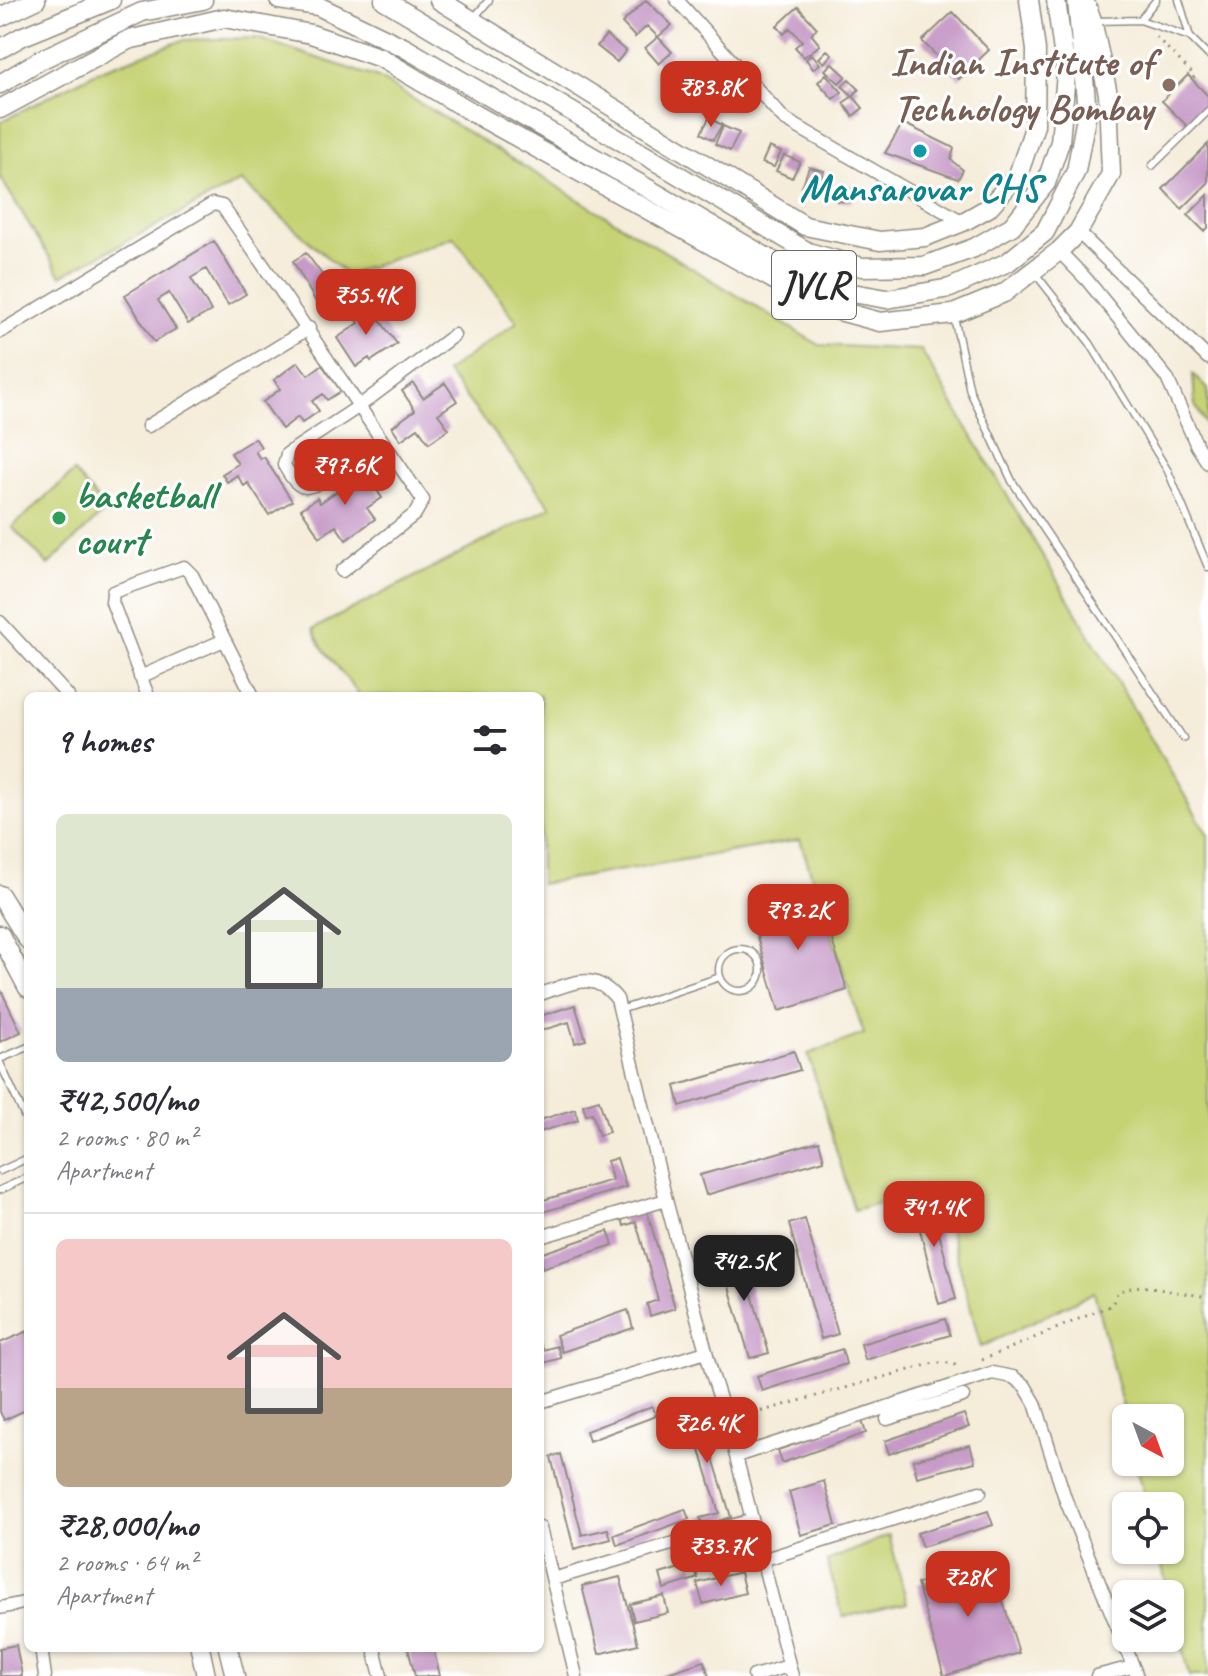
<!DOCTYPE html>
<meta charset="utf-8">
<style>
body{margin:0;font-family:Caveat,sans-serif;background:#f2f2f3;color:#2b2b33;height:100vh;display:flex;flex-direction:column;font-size:30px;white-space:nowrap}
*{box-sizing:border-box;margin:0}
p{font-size:26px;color:#7c7c81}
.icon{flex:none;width:44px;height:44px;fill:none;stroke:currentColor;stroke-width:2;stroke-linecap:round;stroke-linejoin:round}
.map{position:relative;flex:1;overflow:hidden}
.details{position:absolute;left:24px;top:692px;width:520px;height:960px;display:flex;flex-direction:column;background:#fff;border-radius:12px;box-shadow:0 2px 6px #0004}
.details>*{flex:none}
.needle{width:52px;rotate:139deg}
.controls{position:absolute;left:1112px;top:1404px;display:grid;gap:16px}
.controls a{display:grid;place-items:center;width:72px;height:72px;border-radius:12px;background:#fff;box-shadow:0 2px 6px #0004;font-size:40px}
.price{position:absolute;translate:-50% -68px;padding:0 18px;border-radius:16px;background:#c8321e;color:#fff;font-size:26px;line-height:52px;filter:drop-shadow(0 2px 4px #0008)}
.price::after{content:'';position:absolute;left:50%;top:48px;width:24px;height:18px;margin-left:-12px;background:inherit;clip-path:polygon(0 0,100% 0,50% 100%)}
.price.on{background:#222;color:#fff}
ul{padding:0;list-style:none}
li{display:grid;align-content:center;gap:16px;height:424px;padding:0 32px}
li+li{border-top:2px solid #e1e1e2}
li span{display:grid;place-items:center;height:248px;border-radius:12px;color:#555}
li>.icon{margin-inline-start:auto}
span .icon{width:144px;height:144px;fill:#fffc;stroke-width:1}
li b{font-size:34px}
h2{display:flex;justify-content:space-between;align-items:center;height:96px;padding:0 32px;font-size:34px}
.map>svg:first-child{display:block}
</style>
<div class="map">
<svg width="1208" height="1676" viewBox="0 0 1208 1676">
<rect width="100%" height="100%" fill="#fff"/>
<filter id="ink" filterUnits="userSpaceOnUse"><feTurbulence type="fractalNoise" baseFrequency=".0125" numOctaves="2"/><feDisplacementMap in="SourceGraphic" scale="16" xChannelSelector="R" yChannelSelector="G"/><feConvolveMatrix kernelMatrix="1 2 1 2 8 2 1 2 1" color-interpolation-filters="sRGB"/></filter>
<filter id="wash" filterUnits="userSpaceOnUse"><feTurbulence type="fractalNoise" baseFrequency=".006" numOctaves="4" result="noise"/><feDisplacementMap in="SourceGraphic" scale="32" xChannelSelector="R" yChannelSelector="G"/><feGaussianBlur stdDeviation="1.8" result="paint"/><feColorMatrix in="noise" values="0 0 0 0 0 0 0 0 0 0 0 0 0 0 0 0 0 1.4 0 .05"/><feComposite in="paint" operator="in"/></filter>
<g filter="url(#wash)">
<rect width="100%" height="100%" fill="#f5ecd9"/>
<path fill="#c6d374" stroke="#787f50" stroke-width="2" d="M257,38L378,78L819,345L921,350L1208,835V1676H1189L1158,1550H1170V1506H1147L1136,1462H1170V1418H1126V1420L1094,1292L981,1347L938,1186L854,1210L808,1054L864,1034L800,840L540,884V696H360L321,646L313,629L551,507L446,372L517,322L454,237L347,275L241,181L61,276L0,177V122L98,71L183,40Z
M1193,374L1208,389V428L1195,405Z
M74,472L106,510L48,565L12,527Z
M889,1535L907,1603L843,1617L827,1561Z"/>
<g id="blocks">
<path fill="#c699c7" d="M646,0L672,25L658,37L647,26L635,37L622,23Z
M798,7L817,28L811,34L820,45L804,57L795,47L802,41L790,28L784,34L777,26Z
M953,12L989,50L959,79L922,41Z
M606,35L626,51L617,62L597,46Z
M658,37L672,52L659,64L645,48Z
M827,50L832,54L824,63L819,58Z
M812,54L820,64L813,69L806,59Z
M832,63L846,76L839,83L825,70Z
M826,74L842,92L833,99L818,82Z
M1188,75L1208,96V107L1188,127L1162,101Z
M849,79L859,89L853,96L842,86Z
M853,96L863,108L853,116L843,103Z
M709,118L722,125L713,140L701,133Z
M903,123L954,148L951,160L963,170L958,179L885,153Z
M723,126L739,133L730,151L715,144Z
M1208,144V183L1182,209L1163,189Z
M769,147L781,152L774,167L762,163Z
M784,155L800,162L792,178L776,171Z
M809,167L824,171L818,188L802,187Z
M838,188L856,189L851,202L837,201Z
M1208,195V228L1204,231L1188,215Z
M214,241L246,294L228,305L206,269L191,278L211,311L188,324L169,293L158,300L176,329L154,342L125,295Z
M306,253L335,292L317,304L293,261Z
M367,302L397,344L371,361L369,358L356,367L337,338L359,323L352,312Z
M298,362L308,375L322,365L341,391L327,400L323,394L312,401L319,411L302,423L298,417L282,429L263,402L280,389L274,380Z
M413,383L423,398L445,383L457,401L438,414L449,429L429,443L418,428L401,440L392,427L415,410L402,391Z
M255,438L261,447L255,451L260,459L264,457L292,501L269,515L248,483L244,486L237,475L227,482L222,474L238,464L231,453Z
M361,467L382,498L367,508L375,519L346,540L336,526L320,537L301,509L317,498L320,503L354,479L350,474Z
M818,893L847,990L779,1011L750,913Z
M0,988L21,1032L0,1042Z
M575,1005L586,1040L575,1043L569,1022L540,1031V1016Z
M794,1051L800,1070L680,1106L675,1086Z
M599,1100L609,1132L599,1136L592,1113L586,1115L583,1105Z
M575,1109L578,1120L540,1132V1120Z
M819,1141L824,1160L706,1195L700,1175Z
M617,1158L626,1187L540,1213V1201L612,1180L607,1161Z
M929,1194L956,1299L939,1304L912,1199Z
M647,1211L675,1308L650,1316L647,1304L658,1300L636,1222L624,1226L622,1218Z
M805,1219L838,1334L821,1339L789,1224Z
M608,1231L613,1245L542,1268L540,1254Z
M738,1247L769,1353L750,1358L719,1253Z
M628,1310L633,1328L562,1352L556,1335Z
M945,1319L950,1335L865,1360L861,1344Z
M28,1331V1409L4,1420L0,1412V1343Z
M540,1343L543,1350L557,1346L561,1358L540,1364Z
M842,1349L846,1364L762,1391L757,1376Z
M697,1405L731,1517L703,1526L700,1518L719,1513L689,1414L673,1419L671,1413Z
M652,1406L656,1416L589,1441L586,1431Z
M964,1414L969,1427L889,1454L885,1441Z
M862,1421L866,1433L782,1463L778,1450Z
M970,1445L975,1462L917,1477L913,1460Z
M561,1454L582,1535L608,1529L611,1539L574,1549L551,1457Z
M824,1481L836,1525L801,1535L789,1492Z
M685,1509L689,1519L617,1545L614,1535Z
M988,1511L993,1525L922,1547L917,1533Z
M991,1562L1019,1653L944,1676L917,1584Z
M693,1564L698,1578L664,1589L660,1574Z
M740,1572L745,1593L703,1604L697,1583Z
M620,1577L638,1644L599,1654L582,1586Z
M664,1596L668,1613L634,1621L630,1604Z
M16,1645L22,1676H0V1648Z
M408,1648H433L440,1676H415Z
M704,1661L709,1676H661V1675Z"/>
</g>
</g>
<g filter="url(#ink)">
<use href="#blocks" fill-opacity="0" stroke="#908c82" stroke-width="2"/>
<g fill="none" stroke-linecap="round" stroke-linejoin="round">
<defs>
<path id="lane" d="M1179,0L1190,37
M473,19L489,0
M1140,20L1156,0
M1096,21L1140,20L1190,37L1208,55
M1152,166L1208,111
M1034,272L1090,343L1168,471L1208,567
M954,317L970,391L1012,481L1183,738
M719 970a21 21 0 1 1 42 0a21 21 0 1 1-42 0Z
M620,1010L720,977
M0,1059L28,1047
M0,1063L28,1124
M0,1171L28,1158
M0,1190L28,1177"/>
<path id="street" d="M677,0L784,119L963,222
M1078,232L1208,358
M1059,251L1087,280L1167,378L1197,446L1208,463
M0,332L213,204L222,206C291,303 355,402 423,500L415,514L342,571
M148,426L309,328
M383,443C368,452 321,487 306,487C295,486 289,473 284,465L287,454L358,407L454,335
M0,622L68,696
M140,677L224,640
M148,696L112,602L113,592L184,567L192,575L253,696
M540,994C572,984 593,969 617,999L666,1200L712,1374L727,1421L792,1676
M540,1237L666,1200
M540,1402L706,1352
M887,1419L963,1396
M736,1456L992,1373L1013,1377L1025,1386L1035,1403L1065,1498L1137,1676
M540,1528L576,1676
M762,1560L980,1492
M553,1579L752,1520
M0,1608L28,1602
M41,1648L45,1676
M374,1648L381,1676
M754,1676L789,1666
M1097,1676L1132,1667"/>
<path id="primary" d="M279,0L318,6L405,48L818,287L887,299L950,288L1008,262L1045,232L1076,171L1087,112L1077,0
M384,0L808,252L862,267L924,266L974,248L1012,226L1046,183L1060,142L1066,74L1056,0
M439,0L805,226L880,241L925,237L963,222L988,208L1018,175L1035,125L1036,50L1029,0
M0,17L36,0
M0,49L21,37L111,0
M0,84L40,60L142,12L203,0
M0,109L128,40L224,18L311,34L381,58L475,114L821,306L880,322L953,314L1004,293L1059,251L1078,232L1111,174L1108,94L1092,20L1084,0
M0,895L28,940
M0,935L28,988
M200,1648L206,1676
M228,1648L235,1676"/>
</defs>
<use href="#lane" stroke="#908c82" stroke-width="9"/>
<use href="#street" stroke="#908c82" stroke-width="15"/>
<use href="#primary" stroke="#908c82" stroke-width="21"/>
<path stroke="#908c82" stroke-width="3" stroke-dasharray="2 6" stroke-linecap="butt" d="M1156,37L1195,76L1192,79
M982,1360L1112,1305L1118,1291L1140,1286L1208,1297
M738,1418L934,1363H953L959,1370"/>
<use href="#lane" stroke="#fff" stroke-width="6"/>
<use href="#street" stroke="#fff" stroke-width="12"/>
<use href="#primary" stroke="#fff" stroke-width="18"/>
</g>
</g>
<circle fill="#8d6e63" stroke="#fff" stroke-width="3" cx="1169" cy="85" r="8"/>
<circle fill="#0f9aa8" stroke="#fff" stroke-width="3" cx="920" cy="151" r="8"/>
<circle fill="#2e9e5b" stroke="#fff" stroke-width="3" cx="59" cy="518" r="8"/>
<g text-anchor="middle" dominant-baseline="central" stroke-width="6" stroke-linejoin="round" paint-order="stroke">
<rect fill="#fff" stroke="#6b6b6b" stroke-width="2" x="772" y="251" width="84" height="68" rx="6"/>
<g font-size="38" font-weight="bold" fill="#2b2b2b">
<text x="814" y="285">JVLR</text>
</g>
<g font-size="40" font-weight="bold" fill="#785e54" stroke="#fff" text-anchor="end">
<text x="1153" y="62">Indian Institute of<tspan x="1153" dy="46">Technology Bombay</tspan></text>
</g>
<g font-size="40" font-weight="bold" fill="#0d838f" stroke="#fff">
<text x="920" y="188">Mansarovar CHS</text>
</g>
<g font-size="40" font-weight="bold" fill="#27864d" stroke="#fff" text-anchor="start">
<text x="75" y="495">basketball<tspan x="75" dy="46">court</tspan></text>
</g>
</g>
</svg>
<div class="controls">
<a><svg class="needle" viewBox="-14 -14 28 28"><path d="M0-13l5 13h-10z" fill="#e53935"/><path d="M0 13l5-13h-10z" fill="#7c7c81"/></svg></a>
<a><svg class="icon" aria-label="locate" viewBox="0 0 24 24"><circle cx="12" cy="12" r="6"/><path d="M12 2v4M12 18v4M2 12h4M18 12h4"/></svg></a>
<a><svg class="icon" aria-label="layers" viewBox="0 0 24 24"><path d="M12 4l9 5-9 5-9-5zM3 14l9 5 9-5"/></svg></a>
</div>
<b class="price" style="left:711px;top:129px">₹83.8K</b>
<b class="price" style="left:366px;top:337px">₹55.4K</b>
<b class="price" style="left:345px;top:507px">₹97.6K</b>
<b class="price" style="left:798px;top:952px">₹93.2K</b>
<b class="price" style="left:934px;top:1249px">₹41.4K</b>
<b class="price on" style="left:744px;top:1303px">₹42.5K</b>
<b class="price" style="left:707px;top:1465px">₹26.4K</b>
<b class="price" style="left:721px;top:1588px">₹33.7K</b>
<b class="price" style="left:968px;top:1619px">₹28K</b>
<section class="details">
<h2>9 homes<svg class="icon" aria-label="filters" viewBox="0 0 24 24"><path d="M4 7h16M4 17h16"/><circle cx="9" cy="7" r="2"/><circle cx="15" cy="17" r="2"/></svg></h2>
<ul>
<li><span style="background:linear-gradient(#dfe7d0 70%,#9aa5b1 0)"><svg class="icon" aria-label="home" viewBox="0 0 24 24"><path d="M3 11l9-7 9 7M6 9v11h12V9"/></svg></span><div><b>₹42,500/mo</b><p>2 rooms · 80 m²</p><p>Apartment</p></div></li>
<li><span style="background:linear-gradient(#f6c9c9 60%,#b9a48a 0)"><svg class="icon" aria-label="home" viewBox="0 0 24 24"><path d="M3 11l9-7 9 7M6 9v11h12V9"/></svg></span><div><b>₹28,000/mo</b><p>2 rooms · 64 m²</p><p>Apartment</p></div></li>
</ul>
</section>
</div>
